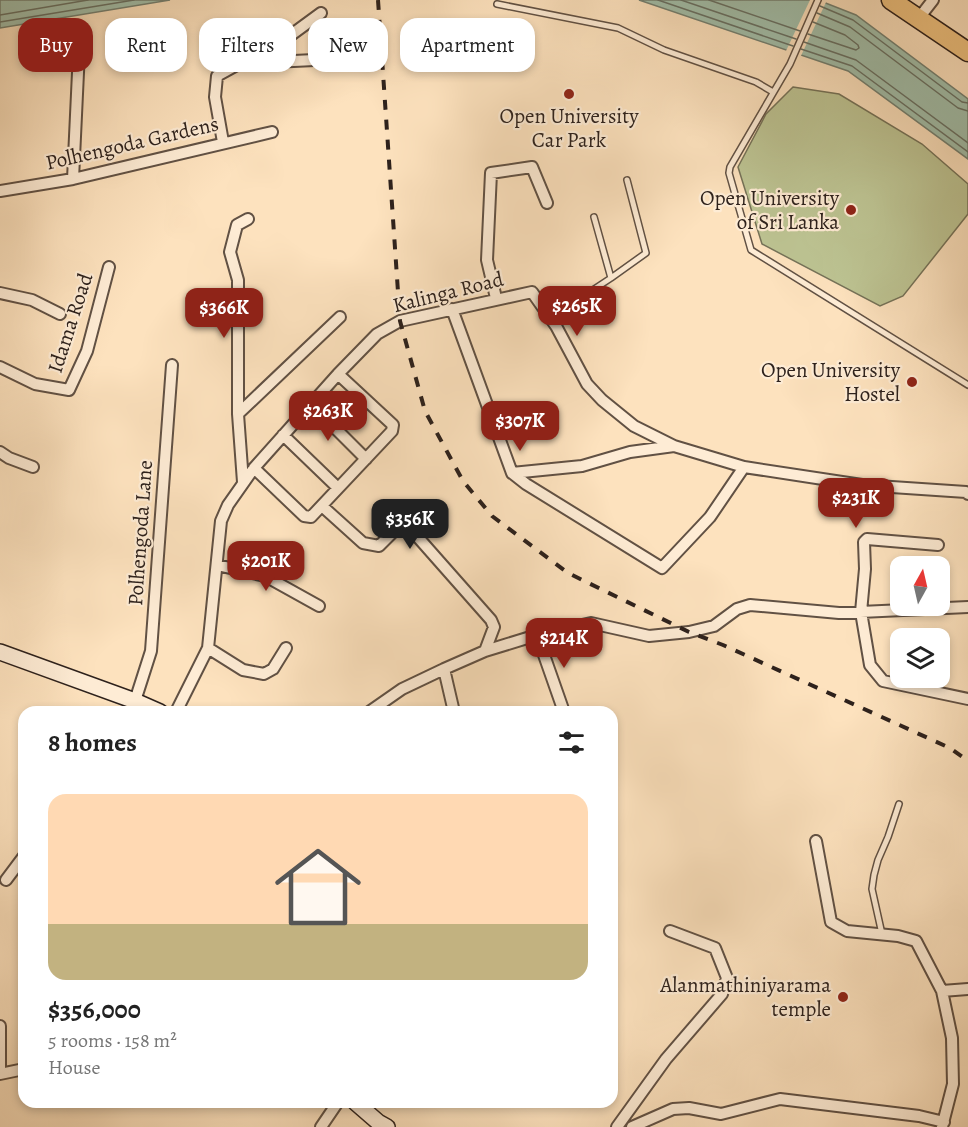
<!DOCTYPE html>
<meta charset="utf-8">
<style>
body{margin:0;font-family:Alegreya,serif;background:#f2f2f2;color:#222;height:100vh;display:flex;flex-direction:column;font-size:22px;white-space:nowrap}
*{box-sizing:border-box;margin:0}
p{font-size:20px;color:#767676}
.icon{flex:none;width:33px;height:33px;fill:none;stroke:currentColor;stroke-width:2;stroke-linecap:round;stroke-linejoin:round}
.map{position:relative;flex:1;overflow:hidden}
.panel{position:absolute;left:18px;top:706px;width:600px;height:402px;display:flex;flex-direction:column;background:#fff;border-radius:18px;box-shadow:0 3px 9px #0003}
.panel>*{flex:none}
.top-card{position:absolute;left:18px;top:18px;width:600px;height:54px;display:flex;gap:12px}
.needle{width:39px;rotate:8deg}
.tools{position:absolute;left:890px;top:556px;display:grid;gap:12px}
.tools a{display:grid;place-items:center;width:60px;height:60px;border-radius:12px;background:#fff;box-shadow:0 3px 9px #0003;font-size:30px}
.price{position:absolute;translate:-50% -51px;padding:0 14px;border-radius:12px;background:#8f2418;color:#fff;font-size:20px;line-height:39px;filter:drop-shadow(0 2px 3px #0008)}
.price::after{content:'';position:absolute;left:50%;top:36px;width:18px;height:14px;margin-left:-9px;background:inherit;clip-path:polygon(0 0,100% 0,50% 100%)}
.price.active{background:#222;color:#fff}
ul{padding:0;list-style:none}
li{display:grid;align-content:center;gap:12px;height:318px;padding:0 30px}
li+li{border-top:2px solid #e0e0e0}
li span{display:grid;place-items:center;height:186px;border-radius:18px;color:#555}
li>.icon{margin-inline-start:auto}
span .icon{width:108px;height:108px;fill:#fffc;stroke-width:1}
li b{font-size:26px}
h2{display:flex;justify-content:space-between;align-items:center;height:72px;padding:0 30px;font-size:26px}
.tag{padding:0 21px;border-radius:18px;background:#fff;box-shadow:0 3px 9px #0003;font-size:21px;line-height:54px}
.tag.active{background:#8f2418;color:#fff}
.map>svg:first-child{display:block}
</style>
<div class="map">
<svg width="968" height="1127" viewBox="0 0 968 1127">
<rect width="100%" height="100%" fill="#fde2be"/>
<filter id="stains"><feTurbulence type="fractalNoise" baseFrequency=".00333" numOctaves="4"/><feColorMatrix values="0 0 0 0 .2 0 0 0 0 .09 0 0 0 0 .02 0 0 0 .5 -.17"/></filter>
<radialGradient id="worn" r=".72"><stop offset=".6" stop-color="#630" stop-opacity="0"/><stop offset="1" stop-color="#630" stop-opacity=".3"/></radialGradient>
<path fill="#bdc493" stroke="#757258" stroke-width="1.5" d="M793,87L839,94L922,144L968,184V214L903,296L880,306L762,244L738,167L766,114Z"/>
<path fill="#a1bfab" stroke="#738072" stroke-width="1.5" d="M0,0H170L0,28Z
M639,0H818L856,15L968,99V159L848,71Z"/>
<path fill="#fde2be" d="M810,0H827L800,58L785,53Z"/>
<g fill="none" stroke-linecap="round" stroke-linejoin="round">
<path stroke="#677064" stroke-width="1.5" d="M658,0L793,46
M681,0L796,39
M709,0L800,31
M820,6L853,20L962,102L968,103
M817,13L850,27L958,108L968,111
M0,15L88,0
M0,22L134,0
M808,34L856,50L859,48L858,45L845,35L813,22
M804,42L856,60L968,143
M801,49L852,66L968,152"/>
<defs>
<path id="lane" d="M818,0L790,64L730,167L729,173L751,250L968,385
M497,4L618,28L664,50L756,82L773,92
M611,278L646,253L627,180
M557,325L570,305L611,278L594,217
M882,934L872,889L874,875L878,860L888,837L899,804"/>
<path id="street" d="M919,18L933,0
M248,57L273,62L335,59L351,49
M223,142L215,97L217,76L291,35L321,13
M73,179L79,51
M0,191L73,179L272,132
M0,293L32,300L60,314
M496,298L487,260L491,173L532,167L547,203
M452,309L512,473L582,466L630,452L674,446
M0,367L35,384L69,390L87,351L109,267
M311,404L366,459
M238,414L340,317
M283,435L338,488
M0,452L9,458L33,467
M254,468L304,516L311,517L392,431L393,425L338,374
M512,473L526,484L662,568L710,517L744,467
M243,482L238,414V280L230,252L237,225L248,219
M322,506L363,543L379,546L402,523L408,526L491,620L494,627L485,651
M938,545L867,539L864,542L865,569L861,612L870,665L883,681L968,699
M217,565L265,576L319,606
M537,635L564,712
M208,648L243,670L264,674L273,669L286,648
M444,669L454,712
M135,701L151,651L172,365
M176,712L208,648L221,521L228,505L254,468L338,374L377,334L400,321L532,292L556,326L587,384L602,400L634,426L674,446L744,467L862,485L966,492L968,494
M369,712L402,689L444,669L485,651L537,635L591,623L649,636L689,632L714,626L737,609L750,605L839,613L968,607
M816,841L831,922L847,931L898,936L916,941L942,991L952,1038L953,1084L942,1127
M6,880L24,856
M942,991L968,989
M0,1026V1070
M0,1074L24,1069
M321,1127L338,1102
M617,1127L666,1059L722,994L727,978L715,948L670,931
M632,1127L673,1109L689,1108L721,1114L780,1099L919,1116L944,1122"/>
<path id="secondary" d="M0,652L135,701L160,712
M355,1102L378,1122L387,1127"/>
<path id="primary" d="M891,0L968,52"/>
</defs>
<use href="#lane" stroke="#615144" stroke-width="8"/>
<use href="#street" stroke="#615144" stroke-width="14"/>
<use href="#secondary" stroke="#2d211c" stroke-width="18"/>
<use href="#primary" stroke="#2d211c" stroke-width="21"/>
<use href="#lane" stroke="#feecd5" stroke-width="5"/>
<use href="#street" stroke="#feecd5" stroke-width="10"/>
<use href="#secondary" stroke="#feecd5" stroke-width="15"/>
<use href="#primary" stroke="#eec17f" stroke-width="18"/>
<path stroke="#2d211c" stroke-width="4" stroke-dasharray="10 10" stroke-linecap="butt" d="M378,0L400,321L425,411L463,481L492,516L568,573L689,632L723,645L950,748L968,761"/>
</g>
<g fill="#8f2418" stroke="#feecd5" stroke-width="2">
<circle cx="569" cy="94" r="6"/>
<circle cx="851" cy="210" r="6"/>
<circle cx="912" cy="382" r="6"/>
<circle cx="843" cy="997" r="6"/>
</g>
<g text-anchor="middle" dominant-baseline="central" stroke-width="4.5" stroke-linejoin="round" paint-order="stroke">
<g font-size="21" fill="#2d211c" stroke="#feecd5" text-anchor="end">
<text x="569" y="116" text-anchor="middle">Open University<tspan x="569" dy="24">Car Park</tspan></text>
<text x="839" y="198">Open University<tspan x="839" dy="24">of Sri Lanka</tspan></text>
<text x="900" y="370">Open University<tspan x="900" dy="24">Hostel</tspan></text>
<text x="831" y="985">Alanmathiniyarama<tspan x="831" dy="24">temple</tspan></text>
</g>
<g font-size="21" fill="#2d211c" stroke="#feecd5">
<text transform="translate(132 143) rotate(-13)">Polhengoda Gardens</text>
<text transform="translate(448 292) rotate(-14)">Kalinga Road</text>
<text transform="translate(70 323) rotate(-72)">Idama Road</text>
<text transform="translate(140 533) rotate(-86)">Polhengoda Lane</text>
</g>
</g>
<rect width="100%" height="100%" filter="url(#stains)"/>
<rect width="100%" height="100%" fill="url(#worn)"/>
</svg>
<div class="tools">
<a><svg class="needle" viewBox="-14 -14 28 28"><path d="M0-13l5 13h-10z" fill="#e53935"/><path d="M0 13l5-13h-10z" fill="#767676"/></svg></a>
<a><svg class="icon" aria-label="layers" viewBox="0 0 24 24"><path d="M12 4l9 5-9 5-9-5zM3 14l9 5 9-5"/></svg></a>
</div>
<b class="price" style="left:577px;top:337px">$265K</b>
<b class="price" style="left:224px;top:339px">$366K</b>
<b class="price" style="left:328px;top:442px">$263K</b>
<b class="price" style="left:520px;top:452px">$307K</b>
<b class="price" style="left:856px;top:529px">$231K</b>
<b class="price active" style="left:410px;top:550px">$356K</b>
<b class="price" style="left:266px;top:592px">$201K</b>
<b class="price" style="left:564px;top:669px">$214K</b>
<div class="top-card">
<a class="tag active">Buy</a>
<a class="tag">Rent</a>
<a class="tag">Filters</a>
<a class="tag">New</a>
<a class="tag">Apartment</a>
</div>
<section class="panel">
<h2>8 homes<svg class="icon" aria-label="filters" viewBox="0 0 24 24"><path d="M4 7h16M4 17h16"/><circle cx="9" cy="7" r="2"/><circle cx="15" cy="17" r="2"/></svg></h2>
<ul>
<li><span style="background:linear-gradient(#ffd9b3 70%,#c2b280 0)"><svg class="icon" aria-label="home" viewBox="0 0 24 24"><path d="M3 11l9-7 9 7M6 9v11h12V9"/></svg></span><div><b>$356,000</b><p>5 rooms · 158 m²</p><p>House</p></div></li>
</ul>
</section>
</div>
